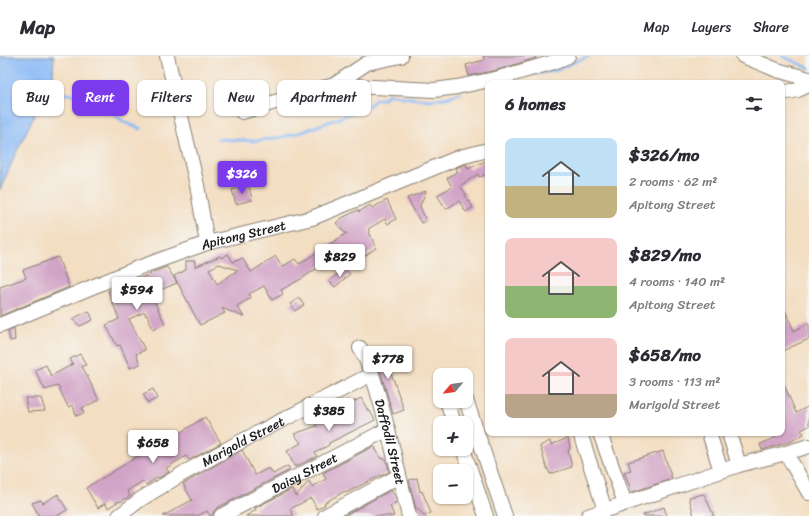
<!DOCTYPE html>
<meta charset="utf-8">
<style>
body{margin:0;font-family:Sriracha,sans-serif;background:#f7f7f7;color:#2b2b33;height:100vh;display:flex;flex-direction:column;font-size:15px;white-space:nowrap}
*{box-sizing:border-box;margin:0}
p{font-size:13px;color:#7c7c81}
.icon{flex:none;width:22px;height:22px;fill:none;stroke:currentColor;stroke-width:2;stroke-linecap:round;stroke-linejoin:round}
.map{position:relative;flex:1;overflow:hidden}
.panel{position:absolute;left:485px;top:24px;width:300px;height:356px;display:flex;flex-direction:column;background:#fff;border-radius:8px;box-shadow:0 1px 3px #0004}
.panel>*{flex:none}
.guide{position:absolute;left:12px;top:24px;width:380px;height:36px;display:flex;gap:8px}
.needle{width:26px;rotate:241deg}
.fabs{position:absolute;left:433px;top:312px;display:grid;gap:8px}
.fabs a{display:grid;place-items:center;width:40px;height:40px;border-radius:8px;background:#fff;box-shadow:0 1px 3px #0004;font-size:20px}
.price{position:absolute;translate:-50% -34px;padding:0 9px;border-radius:4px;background:#fff;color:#222;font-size:13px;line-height:26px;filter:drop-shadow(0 1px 2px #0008)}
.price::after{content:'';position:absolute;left:50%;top:24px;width:12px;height:9px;margin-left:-6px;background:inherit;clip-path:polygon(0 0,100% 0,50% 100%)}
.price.active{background:#7c3aed;color:#fff}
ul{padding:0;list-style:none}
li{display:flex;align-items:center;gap:12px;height:100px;padding:0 20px}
li span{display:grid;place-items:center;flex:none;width:112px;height:80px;border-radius:8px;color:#555}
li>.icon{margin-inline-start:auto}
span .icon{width:48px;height:48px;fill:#fffc;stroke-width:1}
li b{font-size:17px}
h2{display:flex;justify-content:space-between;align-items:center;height:48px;padding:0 20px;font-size:17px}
.tag{padding:0 14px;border-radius:8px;background:#fff;box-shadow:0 1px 3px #0004;font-size:14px;line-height:36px}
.tag.active{background:#7c3aed;color:#fff}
header{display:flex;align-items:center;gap:24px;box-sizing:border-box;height:56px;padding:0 20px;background:#fff;border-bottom:1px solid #e1e1e2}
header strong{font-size:19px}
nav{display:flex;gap:22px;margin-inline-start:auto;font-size:14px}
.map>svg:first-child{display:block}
</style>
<header>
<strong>Map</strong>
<nav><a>Map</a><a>Layers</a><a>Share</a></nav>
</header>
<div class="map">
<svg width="809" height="460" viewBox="0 0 809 460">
<rect width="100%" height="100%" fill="#f6f6f2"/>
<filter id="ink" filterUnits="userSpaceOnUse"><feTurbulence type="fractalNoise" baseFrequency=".025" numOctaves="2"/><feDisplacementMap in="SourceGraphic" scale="8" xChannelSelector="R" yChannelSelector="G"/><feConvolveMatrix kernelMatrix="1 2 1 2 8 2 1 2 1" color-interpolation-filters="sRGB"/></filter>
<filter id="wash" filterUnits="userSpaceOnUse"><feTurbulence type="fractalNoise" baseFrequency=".012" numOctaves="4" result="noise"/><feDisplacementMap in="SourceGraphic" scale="16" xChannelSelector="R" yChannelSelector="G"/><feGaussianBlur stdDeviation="0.9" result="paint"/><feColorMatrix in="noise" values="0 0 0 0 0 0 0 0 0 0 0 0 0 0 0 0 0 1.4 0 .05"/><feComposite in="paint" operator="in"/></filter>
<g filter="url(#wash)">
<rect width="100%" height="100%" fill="#f3dec2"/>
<path fill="#8bbaf6" stroke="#546b89" d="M0,0H54L53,21L15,99L0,134Z"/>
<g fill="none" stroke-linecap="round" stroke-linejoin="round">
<path stroke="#8bbaf6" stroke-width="3" d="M782,0L809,12
M536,18L557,14L589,0
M42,38L62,37L85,41L105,51L124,66L141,73
M218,83L256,85L282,81L302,76L360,54L370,49L376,43H383L389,38C408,42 426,46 444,42C450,41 455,39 460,37"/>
</g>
<g id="blocks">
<path fill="#d1a3c6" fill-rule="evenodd" d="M483,0H536V2L497,14L469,20L466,9L484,4Z
M245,24L247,34L237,36L235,26Z
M488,104V118L479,121L478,118L460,130L466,138L465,139L473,151L466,156L459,145L446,153L437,139L452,131L447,122L458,115L456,112L466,108L468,113Z
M260,113L261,122L248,123L247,115Z
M249,130L252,144L236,148L232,134Z
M426,135L420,150L426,165L421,167L407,142Z
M387,144L396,163L388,168L385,163L368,173L376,192L366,199L357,203L348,193L329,207L328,205L301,223L281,234L283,238L272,244L264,230L249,238L251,242L237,250L244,261L222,252L225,257L200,269L174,220L186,214V205H195V211L220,200L221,202L228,198L233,206L236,204L237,205L242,202L251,216L276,200L282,211L295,203L299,208L347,177H345L336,167L342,162L358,154L359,156L370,149L372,152ZM219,208L238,214L217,228L209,213Z
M58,201L69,231L0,260V231L26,222L23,214Z
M167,211L177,227L151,238L165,268L153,273L147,259L146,260L145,256L129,263L145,294L136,298L140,308L130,312L120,289L117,290L106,269L119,263L108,235L151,218L150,217Z
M344,212L350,218L335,231L329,225Z
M299,242L304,249L295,255L290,248Z
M782,247L794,275L809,267V283L782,295Z
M89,255L93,264L80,270L72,263Z
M14,272L15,284L10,285L8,275Z
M383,291L393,312L390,314L404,354L393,358L380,314L372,296Z
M80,298L86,309L82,310L99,344L82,352L84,357L76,360L73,349L68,351L58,330L45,334L35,314L46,309L51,320L73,308L70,303Z
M782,324L796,357L809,350V370L801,374L804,378L792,385L762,394L760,388L775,382L774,377H782Z
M153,333L158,342L148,347L143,338Z
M25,342H41L45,355L28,356Z
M361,342L368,355H370L375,364L329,387V389L315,397L317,400L295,411L287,395L301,387L294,378L317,370L315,366L322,363L326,369L347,358L343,351Z
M205,361L221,387L189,404L186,400L166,412L169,416L159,422L158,421L146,429L143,425L127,435L130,440L120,446L119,445L108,452L105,447L98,452L86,432L103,421V422L141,398V400L162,388Z
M568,382L570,393L568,394L572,411L550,418L545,407L540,390L550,385L551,389Z
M374,390L381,403L384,402L388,409L389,416L381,420V419L346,437L345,435L324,447L325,449L317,453L311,442L290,453L294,460H246L256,454L255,452L292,433L296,440L309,425L312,431L326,423L323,417Z
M242,394L255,419L269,412L273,418L288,410L290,414L217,452L214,455L213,458L210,460L207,455L197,460H163L192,444L183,428Z
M663,395L672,423L632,436L624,416L631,414L628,406Z
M417,422L420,436L422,435L431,457L424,460L418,453H416L409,424Z
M391,434L395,440L397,446L390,450L394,460H344Z
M58,438L67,454L57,460H39L32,447L41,444L43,447Z
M704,438L714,460H694L689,441Z
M664,451L667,460H643V459Z"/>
</g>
</g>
<g filter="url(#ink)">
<use href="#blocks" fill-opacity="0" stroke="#887d6f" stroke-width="1"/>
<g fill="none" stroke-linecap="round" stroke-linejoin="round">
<defs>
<g id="minor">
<path d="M167,0L197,129L207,187"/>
<path d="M743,0L777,14L809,23"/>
<path d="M334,29L367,7L401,0"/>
<path d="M782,37L798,34L809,29"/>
<path d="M242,56L312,35L334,29L434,34L457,31L499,22L554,6L568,0"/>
<path id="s1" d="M0,269L138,212L207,187L312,162L460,101L488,94"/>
<path id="s2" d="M360,292C371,311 376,331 382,352C392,388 400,424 409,460"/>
<path d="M466,344L505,460"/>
<path d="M447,345L454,367"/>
<path d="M580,377L605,454"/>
<path d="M600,377L625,447"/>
<path d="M709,377L721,415"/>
<path d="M729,377L739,409"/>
<path d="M463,393L486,460"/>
<path d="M786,397L809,437"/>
<path id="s3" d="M119,460L141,443L182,418L240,386L372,318"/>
<path id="s4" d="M221,460L388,373"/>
<path d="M325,460L399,420"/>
<path d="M588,460L739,409L786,397L809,390"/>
</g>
</defs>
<use href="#minor" stroke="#887d6f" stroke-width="16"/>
<use href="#minor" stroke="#fff" stroke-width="14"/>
</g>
</g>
<g text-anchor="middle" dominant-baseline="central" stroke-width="3.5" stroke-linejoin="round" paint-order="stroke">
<g font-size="13" fill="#1c1c1c" stroke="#f6f6f2">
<text stroke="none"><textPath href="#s1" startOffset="260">Apitong Street</textPath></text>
<text stroke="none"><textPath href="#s3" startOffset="145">Marigold Street</textPath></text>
<text stroke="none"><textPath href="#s2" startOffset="99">Daffodil Street</textPath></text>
<text stroke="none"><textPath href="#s4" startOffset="94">Daisy Street</textPath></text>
</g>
</g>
</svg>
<div class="fabs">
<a><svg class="needle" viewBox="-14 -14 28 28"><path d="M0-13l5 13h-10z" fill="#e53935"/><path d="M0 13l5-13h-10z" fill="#7c7c81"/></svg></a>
<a>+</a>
<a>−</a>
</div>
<b class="price active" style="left:242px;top:139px">$326</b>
<b class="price" style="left:340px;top:222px">$829</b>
<b class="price" style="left:137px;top:255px">$594</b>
<b class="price" style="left:388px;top:324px">$778</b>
<b class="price" style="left:329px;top:376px">$385</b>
<b class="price" style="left:153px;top:408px">$658</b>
<div class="guide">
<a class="tag">Buy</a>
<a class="tag active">Rent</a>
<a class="tag">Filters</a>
<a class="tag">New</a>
<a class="tag">Apartment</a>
</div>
<section class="panel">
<h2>6 homes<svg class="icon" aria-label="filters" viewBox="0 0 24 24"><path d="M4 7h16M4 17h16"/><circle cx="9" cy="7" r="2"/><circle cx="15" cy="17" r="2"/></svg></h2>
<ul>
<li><span style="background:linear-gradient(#bfe0f5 60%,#c2b280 0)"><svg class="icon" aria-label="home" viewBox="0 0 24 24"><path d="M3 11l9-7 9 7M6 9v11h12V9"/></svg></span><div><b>$326/mo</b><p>2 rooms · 62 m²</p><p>Apitong Street</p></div></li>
<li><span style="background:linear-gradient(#f6c9c9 60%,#8fb573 0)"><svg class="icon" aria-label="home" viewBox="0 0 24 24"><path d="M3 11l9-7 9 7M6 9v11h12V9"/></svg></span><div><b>$829/mo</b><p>4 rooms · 140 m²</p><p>Apitong Street</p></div></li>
<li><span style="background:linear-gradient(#f6c9c9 70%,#b9a48a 0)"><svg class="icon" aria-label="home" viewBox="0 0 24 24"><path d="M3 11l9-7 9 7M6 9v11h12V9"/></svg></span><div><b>$658/mo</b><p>3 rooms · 113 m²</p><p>Marigold Street</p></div></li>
</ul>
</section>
</div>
